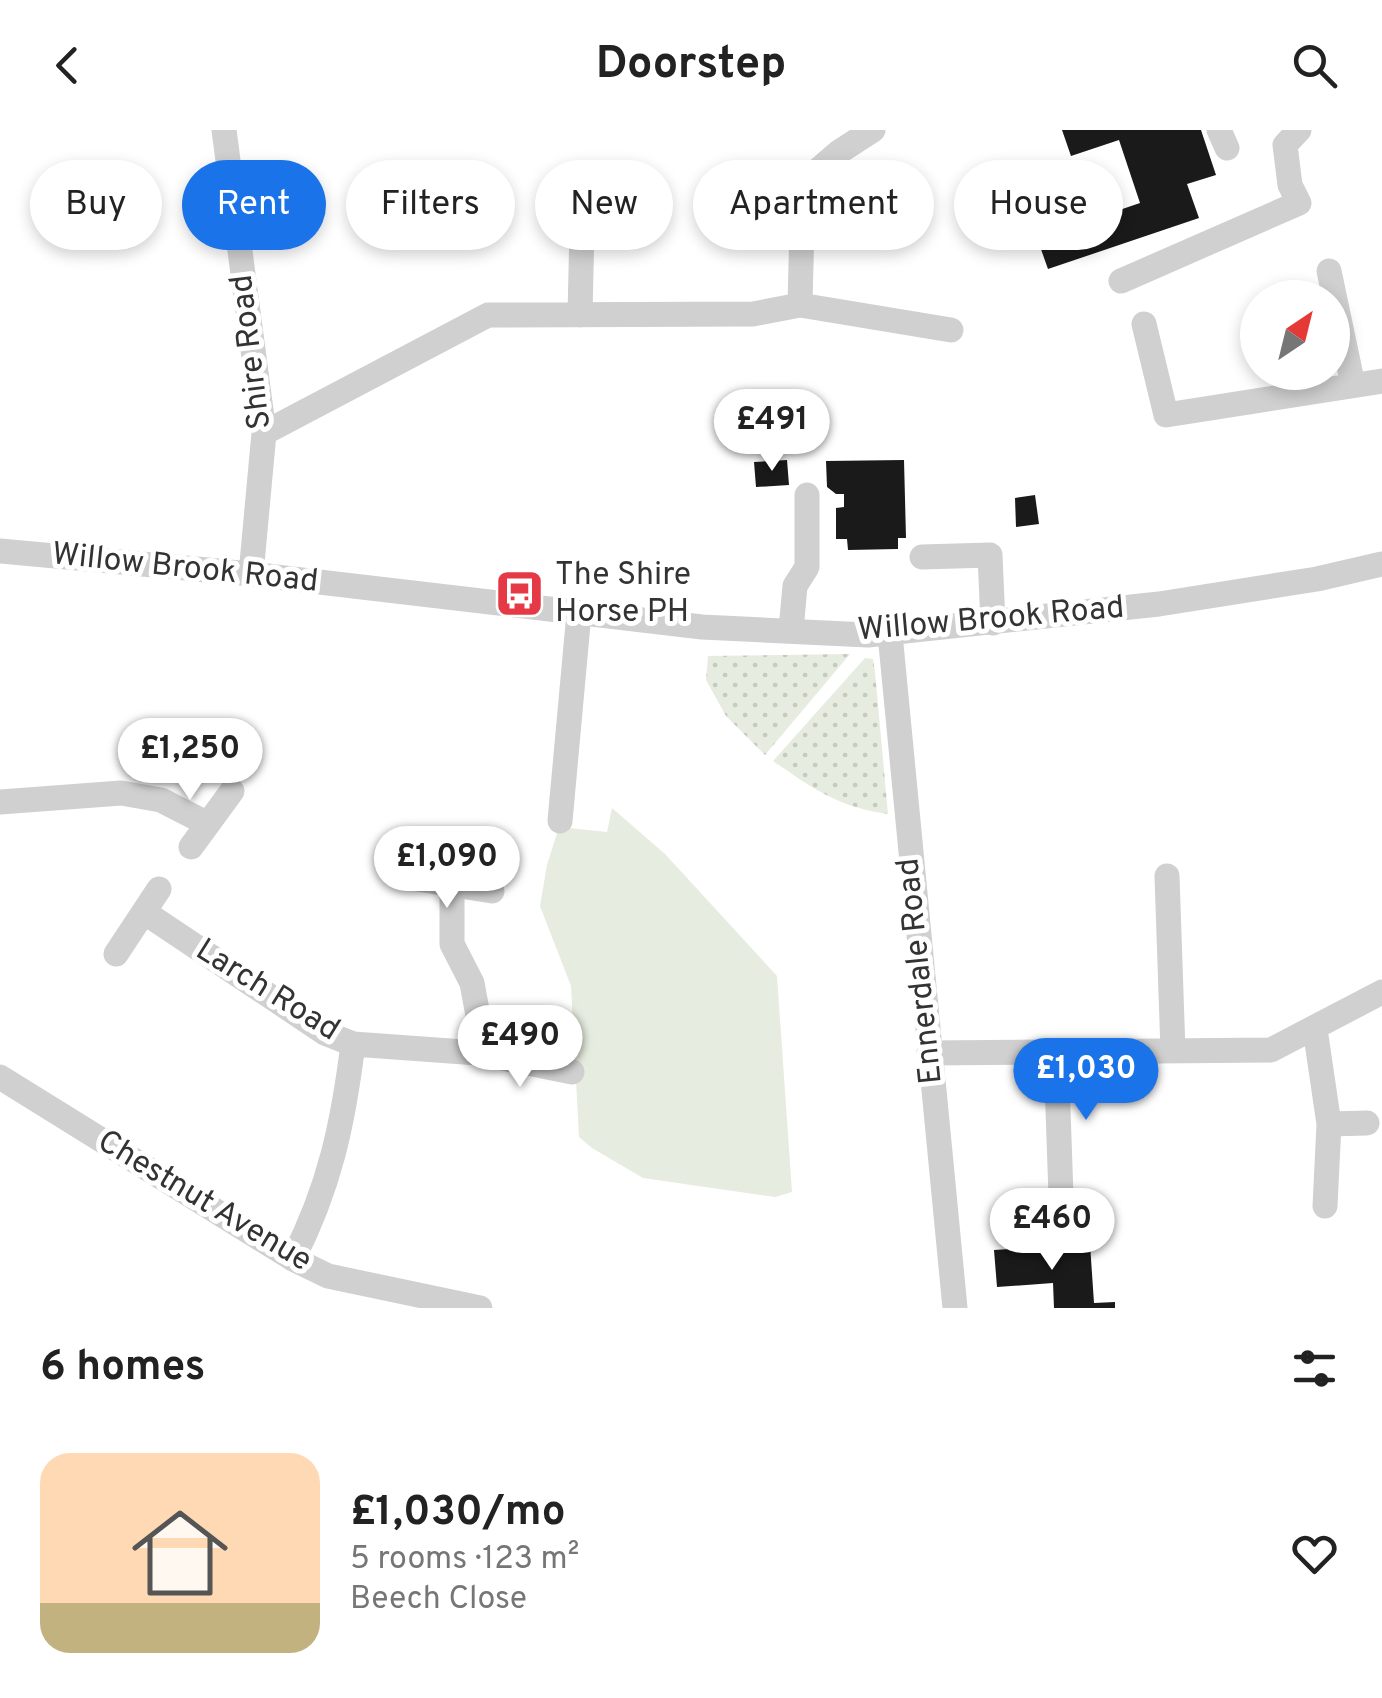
<!DOCTYPE html>
<meta charset="utf-8">
<style>
body{margin:0;font-family:Overpass,sans-serif;background:#f6f6f6;color:#222;height:100vh;display:flex;flex-direction:column;font-size:38px;white-space:nowrap}
*{box-sizing:border-box;margin:0}
p{font-size:32px;color:#767676}
.icon{flex:none;width:55px;height:55px;fill:none;stroke:currentColor;stroke-width:2;stroke-linecap:round;stroke-linejoin:round}
.map{position:relative;height:1178px;overflow:hidden}
.sheet{display:flex;flex-direction:column;background:#fff;flex:1}
.sheet>*{flex:none}
.guide{position:absolute;left:30px;top:30px;width:1322px;height:90px;display:flex;gap:20px}
.needle{width:65px;rotate:35deg}
.buttons{position:absolute;left:1240px;top:150px;display:grid;gap:20px}
.buttons a{display:grid;place-items:center;width:110px;height:110px;border-radius:50%;background:#fff;box-shadow:0 5px 15px #0003;font-size:50px}
.price{position:absolute;translate:-50% -85px;padding:0 22px;border-radius:35px;background:#fff;color:#222;font-size:32px;line-height:65px;filter:drop-shadow(0 2px 5px #0008)}
.price::after{content:'';position:absolute;left:50%;top:60px;width:30px;height:22px;margin-left:-15px;background:inherit;clip-path:polygon(0 0,100% 0,50% 100%)}
.price.on{background:#1a73e8;color:#fff}
ul{padding:0;list-style:none}
li{display:flex;align-items:center;gap:30px;height:250px;padding:0 40px}
li span{display:grid;place-items:center;flex:none;width:280px;height:200px;border-radius:30px;color:#555}
li>.icon{margin-inline-start:auto}
span .icon{width:120px;height:120px;fill:#fffc;stroke-width:1}
li b{font-size:42px}
h2{display:flex;justify-content:space-between;align-items:center;height:120px;padding:0 40px;font-size:42px}
.chip{padding:0 35px;border-radius:45px;background:#fff;box-shadow:0 5px 15px #0003;font-size:35px;line-height:90px}
.chip.on{background:#1a73e8;color:#fff}
header{display:flex;justify-content:space-between;align-items:center;height:130px;padding:0 40px;background:#fff;font-size:45px;font-weight:700}
.map>svg:first-child{display:block}
</style>
<header><svg class="icon" aria-label="back" viewBox="0 0 24 24"><path d="M15 5l-7 7 7 7"/></svg>Doorstep<svg class="icon" aria-label="search" viewBox="0 0 24 24"><circle cx="10" cy="10" r="6"/><path d="M15 15l6 6"/></svg></header>
<div class="map">
<svg width="1382" height="1178" viewBox="0 0 1382 1178">
<defs>
<pattern id="grass-dots" width="8" height="8" patternUnits="userSpaceOnUse" patternTransform="scale(2.5)"><rect width="8" height="8" fill="#e6ecdf"/><path d="M2 2h.1M6 6h.1" fill="none" stroke="#c6cbc0" stroke-width="1.8" stroke-linecap="round"/></pattern>
</defs>
<rect width="100%" height="100%" fill="#fff"/>
<path fill="url(#grass-dots)" d="M850,524L765,625L726,586L706,550L708,526Z
M865,528L873,529L875,542L888,684C838,677 814,659 773,631Z"/>
<path fill="#e6ecdf" d="M612,678L665,724L777,846L792,1062L775,1067L643,1048L592,1018L579,1007L571,856L540,776L547,735L559,697L607,702Z"/>
<path fill="#1a1a1a" d="M1062,0H1201L1216,45L1187,54L1199,88L1048,139L1037,108L1140,73L1119,10L1071,26Z
M787,330L789,355L756,357L754,332Z
M904,330L906,408H898V419L848,420L847,409H836V378L844,377V364H836L827,357L826,331Z
M1035,365L1039,394L1016,397L1015,368Z
M1090,1114L1094,1173L1115,1172V1178H1054L1053,1153L997,1157L994,1120Z"/>
<g fill="none" stroke-linecap="round" stroke-linejoin="round">
<path stroke="#d0d0d0" stroke-width="25" d="M224,0L264,303L251,444
M1219,0L1227,18
M1329,141L1353,255
M1121,151L1299,73L1290,55L1285,15L1299,0
M800,175L951,200
M580,185L583,53
M1144,194L1166,285L1382,251
M264,303L488,185L753,184L800,175L803,53L839,22L873,0
M0,421L251,444L702,497L868,505L1159,474L1317,449L1382,434
M922,427L990,425L993,493
M791,500L795,456L807,437V365
M890,504L955,1178
M0,672L121,663L161,670L208,694
M560,691L579,483
M191,717L232,661
M1167,746L1173,921
M411,748L492,761
M144,782L325,903L353,914C343,994 330,1056 293,1129
M116,824L159,759
M1315,899L1329,994L1325,1076
M353,914L478,923L479,891L472,853L452,814V754
M1056,922L1061,1066
M478,923L572,942
M929,923L1271,920L1382,862
M0,947L293,1129L328,1146L480,1178
M1329,994L1367,993"/>
</g>
<defs>
<symbol id="bus-square" viewBox="-11 -11 22 22"><rect x="-9" y="-9" width="18" height="18" rx="4" fill="#e63946" stroke="#fff"/><path d="M-5-6H5V4H4V6H2V4H-2V6H-4V4H-5ZM-3.5-4V0h7V-4ZM-3.5 1.2v1.5H-2V1.2ZM2 1.2v1.5H3.5V1.2Z" fill="#fff"/></symbol>
</defs>
<g fill-rule="evenodd">
<use href="#bus-square" x="492" y="436" width="55" height="55"/>
</g>
<g text-anchor="middle" dominant-baseline="central" stroke-width="10" stroke-linejoin="round" paint-order="stroke">
<g font-size="32" fill="#333" stroke="#fff">
<text transform="translate(252 222) rotate(-97)">Shire Road</text>
<text transform="translate(185 439) rotate(6)">Willow Brook Road</text>
<text transform="translate(991 490) rotate(-5)">Willow Brook Road</text>
<text transform="translate(921 841) rotate(-96)">Ennerdale Road</text>
<text transform="translate(267 861) rotate(32)">Larch Road</text>
<text transform="translate(204 1072) rotate(31)">Chestnut Avenue</text>
</g>
<g font-size="32" fill="#333" stroke="#fff" text-anchor="start">
<text x="555" y="446">The Shire<tspan x="555" dy="37">Horse PH</tspan></text>
</g>
</g>
</svg>
<div class="buttons">
<a><svg class="needle" viewBox="-14 -14 28 28"><path d="M0-13l5 13h-10z" fill="#e53935"/><path d="M0 13l5-13h-10z" fill="#767676"/></svg></a>
</div>
<b class="price" style="left:772px;top:344px">£491</b>
<b class="price" style="left:190px;top:673px">£1,250</b>
<b class="price" style="left:447px;top:781px">£1,090</b>
<b class="price" style="left:520px;top:960px">£490</b>
<b class="price on" style="left:1086px;top:993px">£1,030</b>
<b class="price" style="left:1052px;top:1143px">£460</b>
<div class="guide">
<a class="chip">Buy</a>
<a class="chip on">Rent</a>
<a class="chip">Filters</a>
<a class="chip">New</a>
<a class="chip">Apartment</a>
<a class="chip">House</a>
</div>
</div>
<section class="sheet">
<h2>6 homes<svg class="icon" aria-label="filters" viewBox="0 0 24 24"><path d="M4 7h16M4 17h16"/><circle cx="9" cy="7" r="2"/><circle cx="15" cy="17" r="2"/></svg></h2>
<ul>
<li><span style="background:linear-gradient(#ffd9b3 75%,#c2b280 0)"><svg class="icon" aria-label="home" viewBox="0 0 24 24"><path d="M3 11l9-7 9 7M6 9v11h12V9"/></svg></span><div><b>£1,030/mo</b><p>5 rooms · 123 m²</p><p>Beech Close</p></div><svg class="icon" aria-label="heart" viewBox="0 0 24 24"><path d="M12 20l-8-8c-3-5 5-10 8-4 3-6 11-1 8 4z"/></svg></li>
</ul>
</section>
